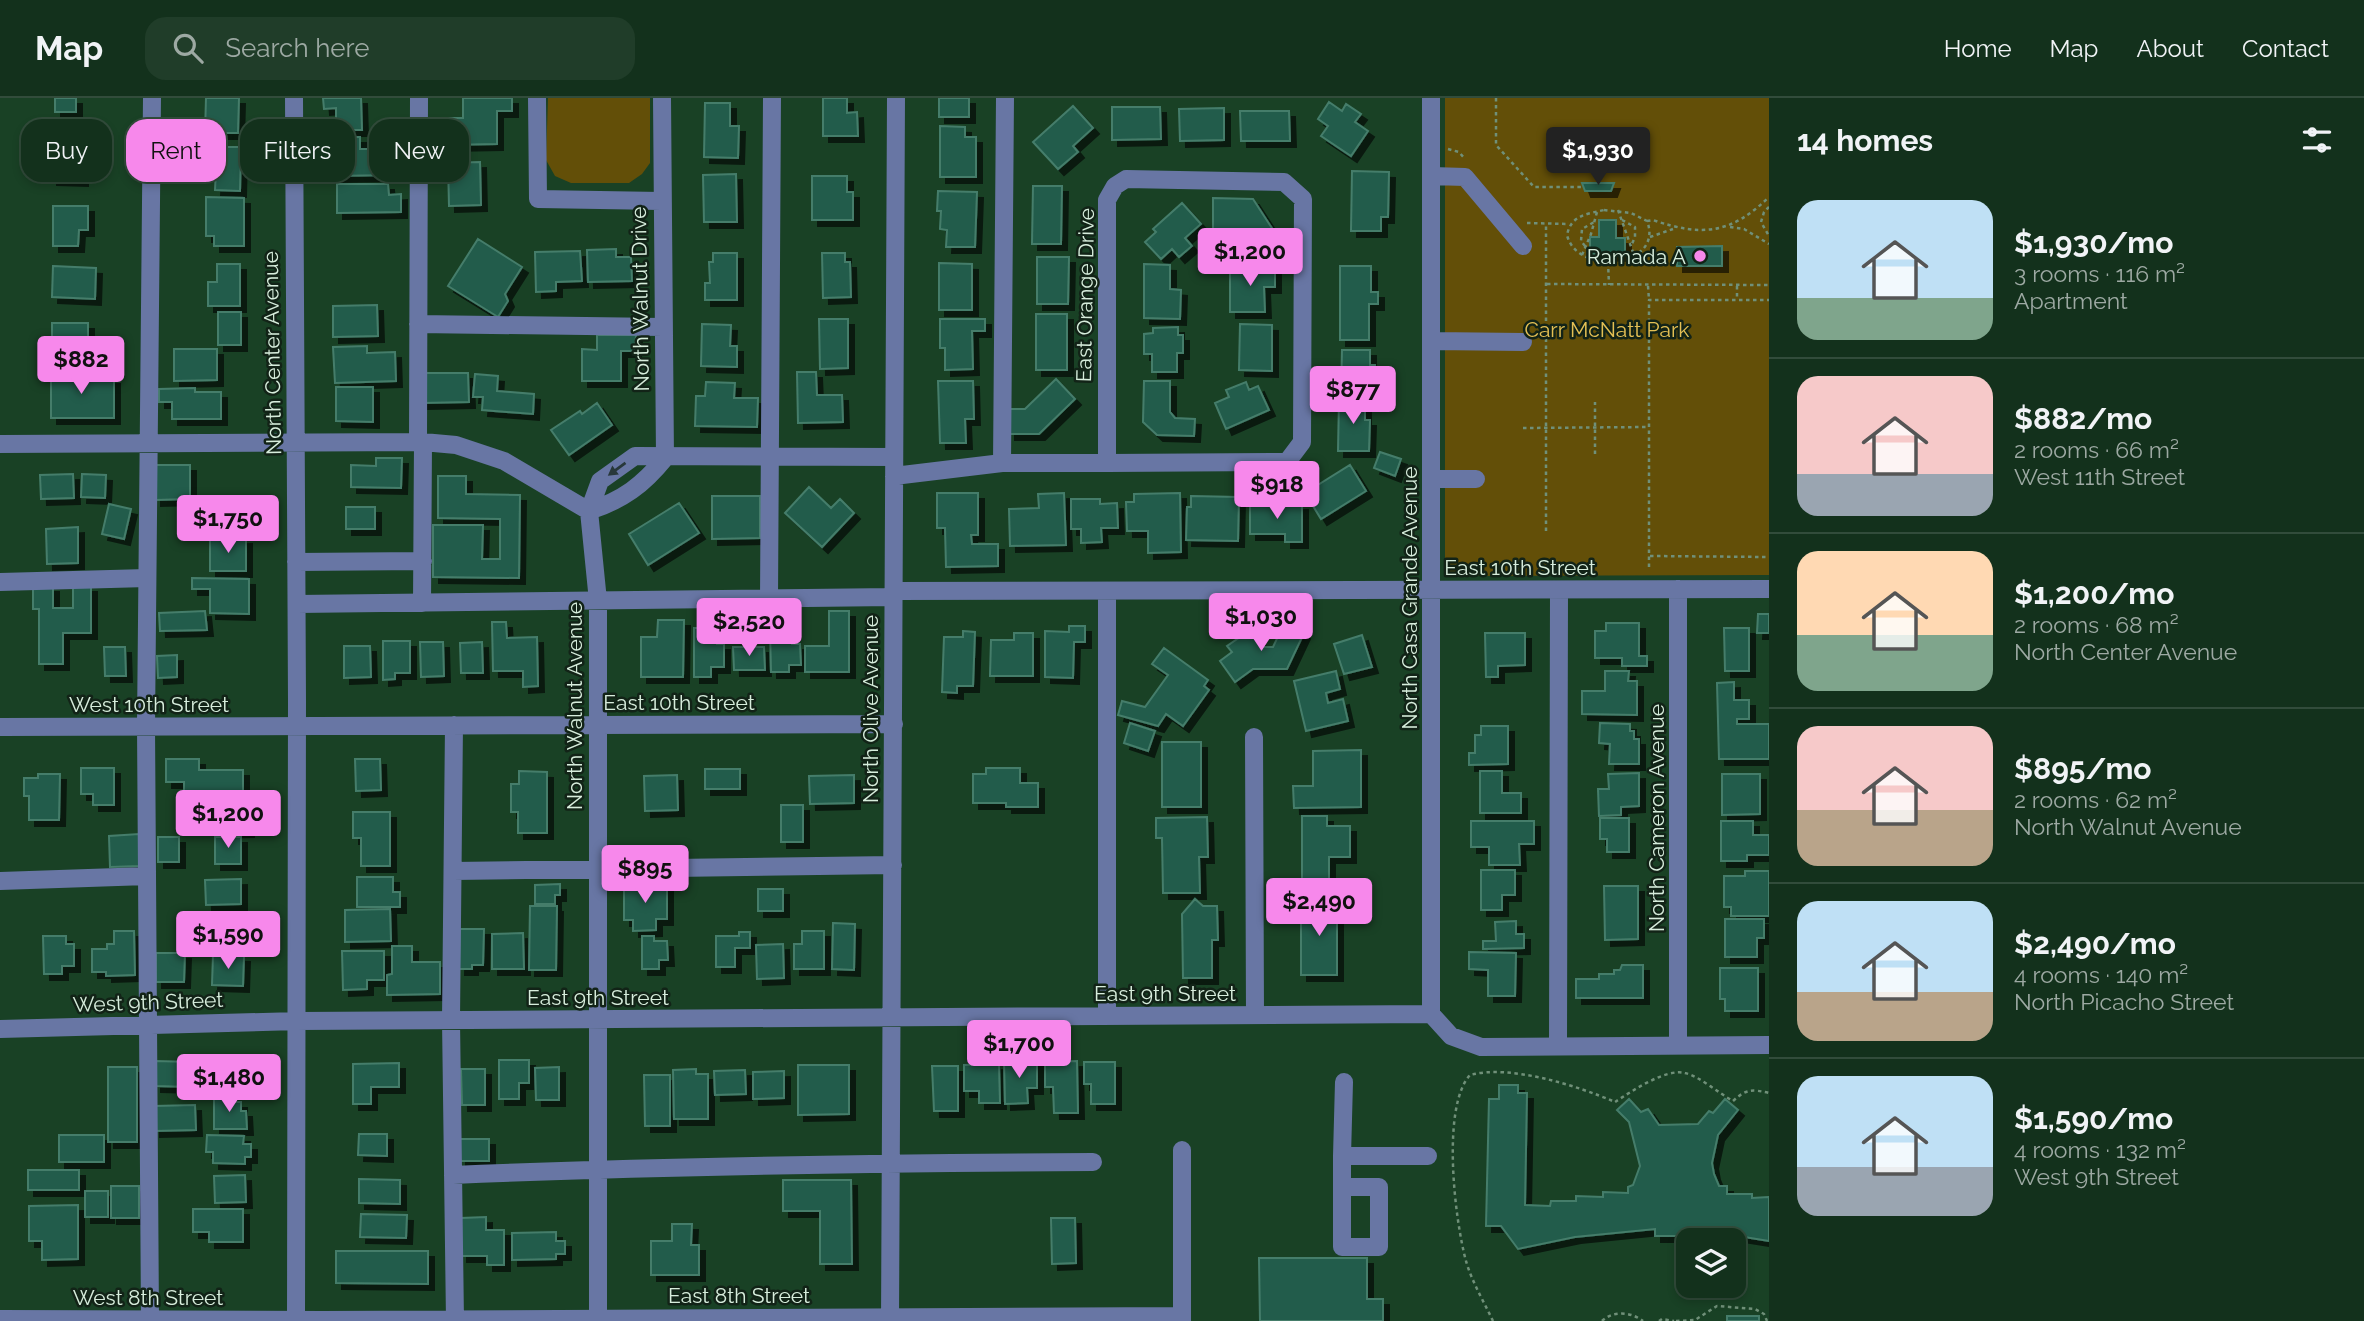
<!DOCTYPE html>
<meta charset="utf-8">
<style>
body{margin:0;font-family:Raleway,sans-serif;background:#203d29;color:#f1f3f6;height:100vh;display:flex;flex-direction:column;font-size:26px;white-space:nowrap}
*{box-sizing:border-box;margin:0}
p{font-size:23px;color:#9da9a3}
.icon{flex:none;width:38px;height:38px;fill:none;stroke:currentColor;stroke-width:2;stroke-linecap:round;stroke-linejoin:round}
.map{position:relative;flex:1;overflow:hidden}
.details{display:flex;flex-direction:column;background:#13311c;width:595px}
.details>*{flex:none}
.top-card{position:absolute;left:21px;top:21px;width:665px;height:63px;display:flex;gap:14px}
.controls{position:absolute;left:1676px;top:1130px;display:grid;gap:14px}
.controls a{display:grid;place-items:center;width:70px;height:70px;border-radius:14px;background:#13311c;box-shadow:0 4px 10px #0003,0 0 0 2px #324c3b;font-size:35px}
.price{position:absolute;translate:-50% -60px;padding:0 16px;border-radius:7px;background:#f788eb;color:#111;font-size:23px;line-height:46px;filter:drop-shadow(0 2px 4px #0008)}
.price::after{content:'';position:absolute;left:50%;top:42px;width:21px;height:16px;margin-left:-10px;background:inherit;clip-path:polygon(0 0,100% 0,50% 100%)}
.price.active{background:#222;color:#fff}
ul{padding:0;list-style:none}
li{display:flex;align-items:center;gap:21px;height:175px;padding:0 28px}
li+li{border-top:2px solid #324c3b}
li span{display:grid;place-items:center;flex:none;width:196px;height:140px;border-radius:21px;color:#555}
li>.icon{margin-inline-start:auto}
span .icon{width:84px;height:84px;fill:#fffc;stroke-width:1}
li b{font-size:30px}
h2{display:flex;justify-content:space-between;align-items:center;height:84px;padding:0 28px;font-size:30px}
.chip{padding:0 24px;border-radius:21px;background:#13311c;box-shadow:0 4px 10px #0003,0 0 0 2px #324c3b;font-size:24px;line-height:63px}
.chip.active{background:#f788eb;color:#111}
header{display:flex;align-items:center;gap:42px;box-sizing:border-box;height:98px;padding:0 35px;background:#13311c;border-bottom:2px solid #324c3b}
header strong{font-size:33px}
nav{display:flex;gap:38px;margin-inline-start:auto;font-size:24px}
.search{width:490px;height:63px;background:#203d29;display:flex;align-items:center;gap:18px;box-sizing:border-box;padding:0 24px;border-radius:21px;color:#9da9a3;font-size:26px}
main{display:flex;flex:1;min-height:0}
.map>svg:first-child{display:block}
</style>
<header>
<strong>Map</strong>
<div class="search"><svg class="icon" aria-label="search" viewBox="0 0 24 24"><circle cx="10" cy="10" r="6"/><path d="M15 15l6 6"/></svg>Search here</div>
<nav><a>Home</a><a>Map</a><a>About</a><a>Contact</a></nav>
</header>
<main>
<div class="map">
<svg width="1769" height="1223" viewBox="0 0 1769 1223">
<defs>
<filter id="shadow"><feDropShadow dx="6" dy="6" stdDeviation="0" flood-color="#0009"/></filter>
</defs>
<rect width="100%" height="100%" fill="#194125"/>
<path fill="#634f08" d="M548,0H650V65L642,76L629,85H571L555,78L546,62Z
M1445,0H1769V477L1457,478L1449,475L1445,470Z"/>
<path fill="#225c4b" stroke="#457d6b" stroke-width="2" filter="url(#shadow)" d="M55,0H76V14H55Z
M206,0H239L238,35H205Z
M323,0H361L362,32H336V10L324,11Z
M463,0H512V13H497V46L445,47V20H463Z
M823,0H847V15L857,14L858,38H823Z
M939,0H969V19H939Z
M1329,4L1342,13L1346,6L1361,16L1355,24L1368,33L1351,58L1321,38L1328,28L1318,21Z
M705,5H730V28H739L738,60L704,59Z
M1073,8L1093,30L1073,48L1078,54L1058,71L1033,44Z
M1112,9H1160L1161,41L1112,42Z
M1224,10V42L1180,43L1179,11Z
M1240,13H1289L1290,43H1241Z
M940,28L965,29V39H976V79H940Z
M51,30H84L83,38H98V58H82V82L51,81Z
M331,39H360V51H369V64L395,63L396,77L332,78Z
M217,49H241L240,93L215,92Z
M480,64L481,107L449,108L448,65Z
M1352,73L1389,74L1388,119H1381V133H1351Z
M736,76L737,124H704L703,77Z
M812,78H847V94H853V122H812Z
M1582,85H1614L1611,93H1585Z
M337,86H388L389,97L401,96V114L337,115Z
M1033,88H1062L1061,146H1032Z
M938,93L977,94L975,149H946L947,132L940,131L941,113H937Z
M206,99L244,100V148H214V138H206Z
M1213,100L1253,101L1279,141L1257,156L1242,133H1213Z
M1182,105L1201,126L1185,140L1192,148L1179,159L1172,151L1161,161L1145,144L1156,134L1153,131Z
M53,108H88V132H79L78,148H53Z
M1599,122H1616V140H1625V157L1590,156V139H1599Z
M478,141L522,169L505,196L508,203L498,219L448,188Z
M1722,148V168H1677V149Z
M616,151V159H631L632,183L588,184L587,152Z
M580,153L582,183L556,184V193L536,194L535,154Z
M713,155H737V202H705V185H710L709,164H713Z
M822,155H845V164H850L851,199L823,200Z
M1037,159H1069L1068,206H1037Z
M939,165L972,166V212H939Z
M217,166H240V208H208V184H217Z
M1144,166L1170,167V191L1181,192L1180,221L1144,220Z
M53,168L96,170L95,201L52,199Z
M1340,168H1371V194H1378V206H1369V242H1340Z
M1230,169H1275V189H1264L1265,214H1230Z
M377,207L378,238L333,239V208Z
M218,214H241V247H218Z
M1036,216H1067V272H1036Z
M819,221H848V270L820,271Z
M940,221H985V233H972L973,271L945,272V250H940Z
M52,225H88V239H93V264H52Z
M702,226L731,227L730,248H737V269L701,268Z
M1240,226L1272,227V273L1239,272Z
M1178,229V237H1183V255H1177V274H1152V256H1144V236L1153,235V230Z
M597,237H636L635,253H621V283H582V251L597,252Z
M367,248V255L395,254L396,283L335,285L333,249Z
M174,251H217V282L174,283Z
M1342,252H1370V267H1375L1374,296H1341Z
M80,272V281L114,280V320H51V273Z
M797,274H816L817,297H842L843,324L798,325Z
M422,275H468L469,304L422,305Z
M475,276L498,278L497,293L534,296L533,316L482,312L483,299H473Z
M1056,281L1075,301L1039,336H1009V311H1025Z
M938,283H973L974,321H965L966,345H940Z
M1144,283H1170V314L1175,320L1195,321L1194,338L1157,337L1143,324Z
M706,284L735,285L734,300H758L757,329L695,328L696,298H705Z
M1246,284L1249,292L1258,288L1269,312L1226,331L1215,305L1229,299L1226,292Z
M336,289H373V324L336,323Z
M195,290V294H221V321H172V304H159V291Z
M1339,301L1365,302V322H1370L1369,353H1338Z
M597,305L612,327L569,357L551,332L580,313L582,316Z
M1380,354L1401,361L1395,378L1374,370Z
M376,360H402L401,390L351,389V367L376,368Z
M155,367H190V401L155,402Z
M1350,367L1366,393L1321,421L1305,395Z
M73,376L74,400L41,401L40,377Z
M82,376L106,377L105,400L81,399Z
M438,378H466V396L520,397L519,480L433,479V427H483L482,461H500V421L438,420Z
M809,389L831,410L840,401L854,415L822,449L785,415Z
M937,395H978V437H971L972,446H998V468L946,469L945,430H937Z
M1064,395L1066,447L1010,448L1009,411L1039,410L1038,396Z
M1180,395L1181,454L1148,455V433H1127L1126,404H1134V396Z
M712,398H760V440L712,441Z
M1191,398L1239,399L1238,443L1186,442L1187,409H1191Z
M208,401L249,402V434L208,433Z
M1071,401H1100V406L1117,405L1118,430H1101L1102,444L1081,445V431H1071Z
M679,405L699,435L648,467L629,436Z
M109,406L131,411L124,441L102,436Z
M1250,406H1302V444H1285V436H1250Z
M346,409H375V431H346Z
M78,429V465L47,466L46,431Z
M246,440V473H210V441Z
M192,480L249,481V516L210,515V491H192Z
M33,488H53V510H73V488H91V535H63V566H39V511H33Z
M205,513L207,532L160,533L159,515Z
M829,513H849V574H805V548H829Z
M1758,516H1769V535H1757Z
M658,522H684L683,579H641V539H657Z
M492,524H506L507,540L537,539L538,588L523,589V573H493Z
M1606,525H1639V558H1647V568H1622V560H1595V533H1606Z
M1284,526L1304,535L1287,571H1253L1235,584L1220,563L1232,554L1227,548L1252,531L1264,549H1273Z
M1069,528H1085V544H1074L1073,580L1045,579V533L1069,534Z
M694,530H717V546H724V569H711V579H694Z
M1724,530H1749V573H1725Z
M770,532H792V546H800L801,567H789V574H771Z
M963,533L975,534L973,588H957V595L942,594L944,539H963Z
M1014,535H1033V578H990L991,542H1014Z
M1485,535H1525V567L1498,568V579H1486Z
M1362,537L1372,569L1344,576L1334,546Z
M383,543H410V575H395V581L383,582Z
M420,544H443L444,578L421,579Z
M482,544L483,575H461L460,545Z
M344,548H370L371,579L344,580Z
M104,549H125L126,578H105Z
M733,549H764L765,572H734Z
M1164,550L1208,582L1204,588L1209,592L1183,628L1166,616L1158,628L1118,617L1122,603L1145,609L1168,577L1152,566Z
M177,557V579L158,580L157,558Z
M1336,573L1340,591L1326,595L1328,605L1343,601L1348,623L1306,633L1294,583Z
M1605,573H1629L1628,583H1637V617L1582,616V593H1605Z
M1734,584V602H1749V621H1737V626H1769V661H1719L1717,585Z
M1130,625L1155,633L1148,653L1124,645Z
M1600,625L1630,626V633H1634V641H1639V666H1609L1610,646L1599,645Z
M1481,628H1508V666L1469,667V655H1475V637H1481Z
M1162,644H1201V709H1162Z
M1361,652V709L1294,710L1293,688H1313V653Z
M166,661H199V672H243V693H184V684H166Z
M355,661H380L381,692L356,693Z
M81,670H114V707H93V696H81Z
M986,670H1020V685H1038V709H1006V705H973V676H986Z
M705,671H740V691H705Z
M519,673L547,674V735H518V714H511V686H519Z
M1480,673H1502V695H1521V715H1480Z
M1639,675V708L1621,709V717L1599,718L1598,691H1609L1608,676Z
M38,676H60L59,722H29V698H24V680H38Z
M1722,676H1760V716L1722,717Z
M677,677L678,712L645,713L644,678Z
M854,677V705L810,706L809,678Z
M247,700L248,733L210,734V708H223V701Z
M781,707H803V744H781Z
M353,714H390V768H361V740H353Z
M1302,718H1327V728H1350V759H1329V784H1302Z
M1207,719L1208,759H1199L1200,795H1163L1162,740H1156V720Z
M1600,720H1629V754H1607V741H1600Z
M1471,723H1534V746H1519L1520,767H1489V749H1471Z
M1721,723H1753V737H1769V757H1747V763H1721Z
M139,736L140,768L110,769L109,738Z
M158,739H179V764H158Z
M215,739H241V766H215Z
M1481,772H1515V797H1502V812H1481Z
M1745,773H1769V818H1731V809H1724V778H1745Z
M357,779H393V794H400V809H357Z
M241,781V806L206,807L205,782Z
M560,786V797H555V806H535V787Z
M624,786H667V821H656V832L633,833V822H624Z
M1604,788H1638V841L1605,842Z
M758,791H783V813H758Z
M1195,801L1203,808H1217L1218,842H1212V880H1183L1182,816Z
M1301,802H1337V877H1301Z
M530,808H557L556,872H529Z
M390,811L391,843L345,844V812Z
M214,818H244V845H214Z
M1725,821H1764V840H1757V859H1725Z
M1516,823V836H1524V850L1483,851V843H1496L1495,824Z
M833,825L855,826L854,872L832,871Z
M460,831H484L483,867H472V871H459Z
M114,833H134L135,877L106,878V874H92V851H107V846H114Z
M802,833H824V871H794V846H802Z
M739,834H750V850H735V869H716V838H739Z
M523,835L524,871H492V836Z
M43,838H66V846H74V868H62V876H44Z
M642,838H654V843H667L668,862H659V871H642Z
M783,846L784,880L757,881L756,847Z
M392,848H412V864H440V896L387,897V877L392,876Z
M342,853H384V882H367V891L343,892Z
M1469,854L1516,855L1515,898H1488V872L1469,871Z
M156,855H185L184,884H156Z
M213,857L244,858L243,888L212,887Z
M1622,867H1643V900H1576V881H1599V876H1614V872H1620Z
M1720,870H1758V913H1725V901H1720Z
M1037,961V990H1027L1028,1005L1005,1006L1004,962Z
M499,962H529V985H519V1001H499Z
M155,963L192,964L191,989L155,988Z
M1077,963L1078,1015H1054L1053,989H1045V964Z
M1084,964H1115V1006H1091V986H1084Z
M399,965V989H371V1006H353V966Z
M999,966L1000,1005H979V993H964V967Z
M798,967H849V1016L798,1017Z
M244,968V985H204V969Z
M932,968H958V1013H934Z
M108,969H137V1044H108Z
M559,969V1002H536L535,970Z
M461,971H485V1007H462Z
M696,971V976H708V1021H674L673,972Z
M745,972L746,996L715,997L714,973Z
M784,973V1000L753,1001V974Z
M644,977H670V1028H645Z
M1499,987H1518V995H1527L1525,1107L1550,1108L1551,1103H1576V1098L1603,1099V1094L1628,1095V1089L1633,1087L1640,1068L1629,1024L1617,1012L1629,1001L1641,1014L1648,1011L1659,1027L1698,1026L1709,1013L1713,1015L1725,1001L1738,1012L1718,1037L1712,1065L1714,1076L1719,1088H1727V1096H1752V1100L1769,1099V1143L1701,1132L1702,1138H1655V1131L1575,1139L1518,1151L1501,1128H1486L1489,1001H1499Z
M214,997H228V1004H241V1013H246L247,1031H214Z
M195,1007L196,1032L154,1033V1008Z
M359,1036H387V1058L358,1057Z
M59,1037H104V1064H59Z
M207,1037L244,1038L243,1046H251V1059H245V1066L213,1065V1054H206Z
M460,1041H489V1063H460Z
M28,1072H79V1092H28Z
M245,1077L246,1104L215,1105L214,1078Z
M359,1081L400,1082V1106L359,1105Z
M783,1082H851L852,1166H820V1113H783Z
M111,1088H139V1120H111Z
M85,1093H108V1119H85Z
M78,1107V1161L42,1162V1143H29V1108Z
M193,1111H243V1144H209V1134H193Z
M361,1116L407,1117L406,1140L360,1139Z
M486,1119V1132H504V1167H487V1158H461V1120Z
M1051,1120H1075L1076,1165L1052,1166Z
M672,1126H692L691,1147H699V1177H651V1143H672Z
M556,1134V1143H565V1156H556V1161L512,1162V1135Z
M336,1153H428V1186L336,1185Z
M1259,1160H1367V1201H1383V1223H1260Z
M1727,1218H1759V1223H1727Z"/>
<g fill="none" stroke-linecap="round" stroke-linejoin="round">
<path stroke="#709079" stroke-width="2.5" stroke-dasharray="3.5 3.5" stroke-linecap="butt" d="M1496,0V47L1534,89H1583
M1448,51L1459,54L1465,61
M1769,109L1764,114L1761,124L1769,138
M1604,112L1631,115L1647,123C1665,169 1577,179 1567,137C1571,117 1587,116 1604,112Z
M1618,112L1634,157
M1622,122L1635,129V139L1631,148
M1647,123L1653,122C1702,139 1731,136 1769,99
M1527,125L1569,126
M1730,129L1744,131L1769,146
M1650,139L1673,131
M1585,148L1581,143L1582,131L1596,123
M1582,157L1591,136L1597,114
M1608,164L1609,187
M1547,186L1769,187
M1648,188L1649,202
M1737,188V202
M1523,330L1649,329
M1595,356V304
M1546,433V125
M1650,458L1769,459
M1649,469V202H1769
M1493,1223C1484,1204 1472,1184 1466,1163C1455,1123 1441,1009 1470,977C1510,966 1578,988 1615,1004C1632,993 1666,970 1685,975C1699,978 1720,996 1733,1003C1746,991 1752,991 1769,995
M1602,1223C1614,1212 1631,1214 1643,1223
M1659,1223L1662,1221L1674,1223
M1676,1223L1695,1222L1717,1208L1755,1211L1764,1216L1767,1223"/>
<path stroke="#6876a4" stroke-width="18" d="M294,0L297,603L296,1223
M537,0L538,101L661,103
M662,0L665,360
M1432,78L1465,79L1523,148
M1126,81L1284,84L1303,101L1302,344L1287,364L1107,365V102L1115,88Z
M418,226L663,229
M1432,243L1523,244
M418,344L419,0
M0,346L423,344L456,347L504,363L589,413
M1002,365L1005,0
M894,378L1002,365H1107
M1432,381H1476
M589,413C623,402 643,387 665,360
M296,464L423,463
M0,484L147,480
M1678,491V948
M893,493L1769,491
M1107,493V918
M769,501L772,0
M422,505L423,344
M297,506L893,499
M454,627L451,922L455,1223
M0,629L894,626
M1254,639L1255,917
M453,773L893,767
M0,783L147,778
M1431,916V0
M0,931L298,923L1431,916L1451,938L1481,949L1769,947
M1558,948L1559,492
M1182,1052V1223
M1342,1058L1344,984
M453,1077C666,1068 879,1065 1093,1064
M1342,1089H1379V1149H1342V1058H1428
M0,1221L322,1222L1182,1218
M150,1223L146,628L152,0
M598,1223V503L589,413L600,383L635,358L894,359
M890,1223L896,0"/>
</g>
<defs><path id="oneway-solid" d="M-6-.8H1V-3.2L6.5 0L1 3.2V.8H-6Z" transform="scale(1.75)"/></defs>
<use fill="#28383a" href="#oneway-solid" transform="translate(617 371) rotate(144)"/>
<circle fill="#f788eb" stroke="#122317" stroke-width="2.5" cx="1700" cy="158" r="7"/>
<g text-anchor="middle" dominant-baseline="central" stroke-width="5" stroke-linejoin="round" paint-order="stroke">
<g font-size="21" fill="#d7eddc" stroke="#122317" text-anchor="end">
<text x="1686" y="158">Ramada A</text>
</g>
<g font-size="21" fill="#d7eddc" stroke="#122317">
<text transform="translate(1085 197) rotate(-89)">East Orange Drive</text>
<text transform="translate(640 201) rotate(-91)">North Walnut Drive</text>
<text transform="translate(272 255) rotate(-91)">North Center Avenue</text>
<text x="1520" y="469">East 10th Street</text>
<text transform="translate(1409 500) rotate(-90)">North Casa Grande Avenue</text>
<text x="679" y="604">East 10th Street</text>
<text x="149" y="606">West 10th Street</text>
<text transform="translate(574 608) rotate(-90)">North Walnut Avenue</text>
<text transform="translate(870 611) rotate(-90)">North Olive Avenue</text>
<text transform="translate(1656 720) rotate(-90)">North Cameron Avenue</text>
<text x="1165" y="895">East 9th Street</text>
<text x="598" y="899">East 9th Street</text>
<text transform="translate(148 904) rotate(-2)">West 9th Street</text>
<text x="739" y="1197">East 8th Street</text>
<text x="148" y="1199">West 8th Street</text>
</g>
<g font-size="21" fill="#e4c054" stroke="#122317">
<text x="1607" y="231">Carr McNatt Park</text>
</g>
</g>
</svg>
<div class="controls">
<a><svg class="icon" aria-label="layers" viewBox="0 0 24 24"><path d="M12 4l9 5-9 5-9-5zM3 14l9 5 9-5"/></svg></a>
</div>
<b class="price active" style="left:1598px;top:89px">$1,930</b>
<b class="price" style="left:1250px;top:190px">$1,200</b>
<b class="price" style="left:81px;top:298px">$882</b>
<b class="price" style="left:1353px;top:328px">$877</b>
<b class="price" style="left:1277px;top:423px">$918</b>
<b class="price" style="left:228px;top:457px">$1,750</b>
<b class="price" style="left:1261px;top:555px">$1,030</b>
<b class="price" style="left:749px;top:560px">$2,520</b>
<b class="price" style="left:228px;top:752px">$1,200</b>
<b class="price" style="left:645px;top:807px">$895</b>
<b class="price" style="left:1319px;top:840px">$2,490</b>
<b class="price" style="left:228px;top:873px">$1,590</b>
<b class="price" style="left:1019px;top:982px">$1,700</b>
<b class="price" style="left:229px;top:1016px">$1,480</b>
<div class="top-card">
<a class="chip">Buy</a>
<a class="chip active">Rent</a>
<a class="chip">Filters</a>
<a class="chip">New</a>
</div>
</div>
<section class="details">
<h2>14 homes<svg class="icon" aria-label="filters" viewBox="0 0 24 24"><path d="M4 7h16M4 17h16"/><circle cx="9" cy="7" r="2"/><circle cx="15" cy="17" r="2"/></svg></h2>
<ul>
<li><span style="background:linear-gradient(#bfe0f5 70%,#7fa58c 0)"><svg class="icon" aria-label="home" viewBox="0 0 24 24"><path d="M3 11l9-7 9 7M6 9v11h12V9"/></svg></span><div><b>$1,930/mo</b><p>3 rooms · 116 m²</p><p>Apartment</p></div></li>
<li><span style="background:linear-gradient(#f6c9c9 70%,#9aa5b1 0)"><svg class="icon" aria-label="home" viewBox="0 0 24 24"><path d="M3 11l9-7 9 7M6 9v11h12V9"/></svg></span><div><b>$882/mo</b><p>2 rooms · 66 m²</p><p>West 11th Street</p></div></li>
<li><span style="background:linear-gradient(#ffd9b3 60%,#7fa58c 0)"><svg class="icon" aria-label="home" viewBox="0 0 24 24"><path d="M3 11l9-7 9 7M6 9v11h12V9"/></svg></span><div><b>$1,200/mo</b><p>2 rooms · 68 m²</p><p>North Center Avenue</p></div></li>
<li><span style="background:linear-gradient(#f6c9c9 60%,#b9a48a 0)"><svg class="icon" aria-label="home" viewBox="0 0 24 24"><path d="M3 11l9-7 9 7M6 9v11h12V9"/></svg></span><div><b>$895/mo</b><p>2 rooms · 62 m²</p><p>North Walnut Avenue</p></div></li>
<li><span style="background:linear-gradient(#bfe0f5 65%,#b9a48a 0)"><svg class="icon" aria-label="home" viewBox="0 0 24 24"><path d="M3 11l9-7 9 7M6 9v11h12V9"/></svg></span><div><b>$2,490/mo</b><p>4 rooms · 140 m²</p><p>North Picacho Street</p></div></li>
<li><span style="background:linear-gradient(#bfe0f5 65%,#9aa5b1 0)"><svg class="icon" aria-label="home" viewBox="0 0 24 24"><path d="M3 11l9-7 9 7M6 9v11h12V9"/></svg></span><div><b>$1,590/mo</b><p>4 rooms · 132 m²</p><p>West 9th Street</p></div></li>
</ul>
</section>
</main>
